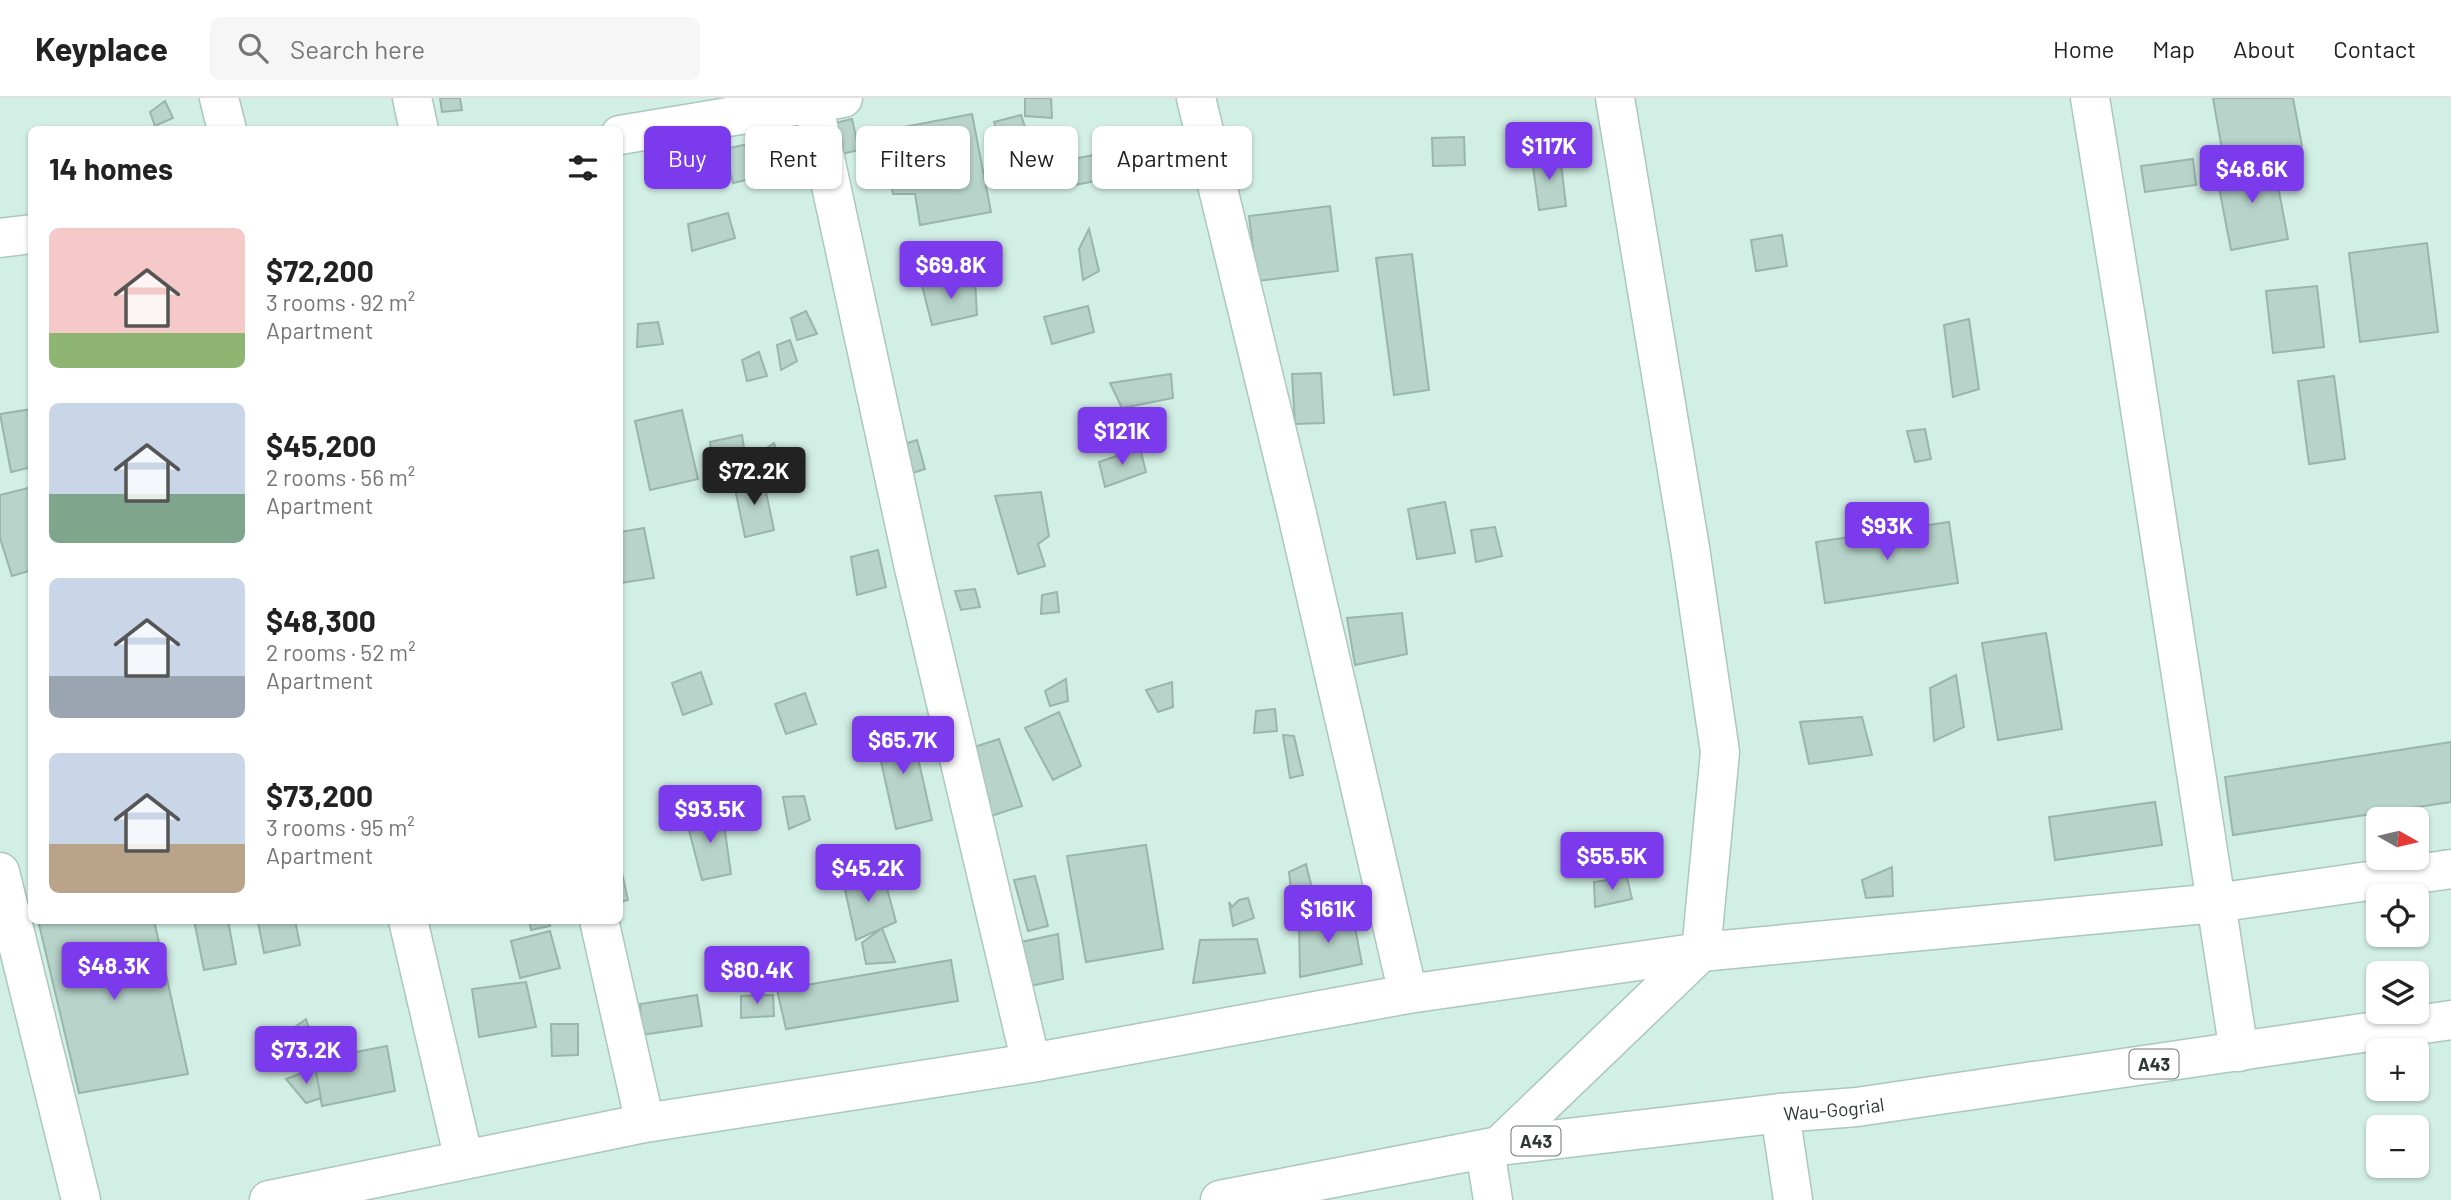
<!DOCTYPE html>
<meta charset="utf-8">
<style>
body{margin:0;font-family:Barlow,sans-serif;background:#f6f6f6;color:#222;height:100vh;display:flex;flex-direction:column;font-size:26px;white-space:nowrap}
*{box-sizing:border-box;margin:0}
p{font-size:23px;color:#767676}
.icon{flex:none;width:38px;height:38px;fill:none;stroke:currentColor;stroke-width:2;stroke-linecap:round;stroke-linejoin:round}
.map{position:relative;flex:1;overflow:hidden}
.sheet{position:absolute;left:28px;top:28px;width:595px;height:798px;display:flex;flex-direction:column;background:#fff;border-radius:10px;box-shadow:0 2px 5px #0004}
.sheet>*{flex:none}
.top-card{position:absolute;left:644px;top:28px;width:665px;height:63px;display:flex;gap:14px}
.needle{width:46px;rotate:98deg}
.fabs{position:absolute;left:2366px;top:709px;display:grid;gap:14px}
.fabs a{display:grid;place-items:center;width:63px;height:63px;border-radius:10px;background:#fff;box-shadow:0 2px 5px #0004;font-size:35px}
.price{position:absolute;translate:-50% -60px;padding:0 16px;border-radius:7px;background:#7c3aed;color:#fff;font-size:23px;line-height:46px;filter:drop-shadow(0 2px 4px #0008)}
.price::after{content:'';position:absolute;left:50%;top:42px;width:21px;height:16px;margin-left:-10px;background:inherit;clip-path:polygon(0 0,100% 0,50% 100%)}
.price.current{background:#222;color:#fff}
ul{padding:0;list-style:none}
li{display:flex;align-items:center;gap:21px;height:175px;padding:0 21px}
li span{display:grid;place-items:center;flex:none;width:196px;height:140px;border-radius:10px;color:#555}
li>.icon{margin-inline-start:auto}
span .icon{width:84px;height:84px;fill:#fffc;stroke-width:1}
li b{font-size:30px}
h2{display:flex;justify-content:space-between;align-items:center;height:84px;padding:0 21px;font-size:30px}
.tag{padding:0 24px;border-radius:10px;background:#fff;box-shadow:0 2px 5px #0004;font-size:24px;line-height:63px}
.tag.current{background:#7c3aed;color:#fff}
header{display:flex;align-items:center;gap:42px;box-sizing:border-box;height:98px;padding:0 35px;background:#fff;border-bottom:2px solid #e0e0e0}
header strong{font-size:33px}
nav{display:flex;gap:38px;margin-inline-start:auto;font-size:24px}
.search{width:490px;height:63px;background:#f6f6f6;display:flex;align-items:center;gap:18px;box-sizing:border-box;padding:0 24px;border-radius:10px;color:#767676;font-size:26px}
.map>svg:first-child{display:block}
</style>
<header>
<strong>Keyplace</strong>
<div class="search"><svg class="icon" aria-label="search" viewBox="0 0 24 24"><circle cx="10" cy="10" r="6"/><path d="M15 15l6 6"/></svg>Search here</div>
<nav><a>Home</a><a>Map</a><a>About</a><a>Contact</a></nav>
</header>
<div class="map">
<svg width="2451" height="1102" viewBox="0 0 2451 1102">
<rect width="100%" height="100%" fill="#d2efe6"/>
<path fill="#b7d3ca" stroke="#99b5ac" stroke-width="2" d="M440,0H460L462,12L442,14Z
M1025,0H1051L1052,20L1025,18Z
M2213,0H2293L2302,48L2224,63Z
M165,3L173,20L155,28L150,14Z
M972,16L991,114L920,127L915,96H893L883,33Z
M1021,17L1028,38L1002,50L994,24Z
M852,21L859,52L829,59L822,28Z
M1464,39L1465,67L1433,68L1432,40Z
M766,42L773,76L733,85L725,51Z
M1119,52L1124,78L1063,89L1058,64Z
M1560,57L1566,108L1539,112L1532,61Z
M2193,61L2196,87L2145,94L2141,68Z
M2273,62L2288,141L2231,152L2216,74Z
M1330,108L1338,173L1257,183L1249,118Z
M728,115L735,140L692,153L688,126Z
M1089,131L1099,173L1083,182L1079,151Z
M1782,137L1787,168L1756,173L1751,142Z
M2427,145L2438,234L2360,244L2349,155Z
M1412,156L1429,292L1394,297L1376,160Z
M975,183L977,217L932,227L922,188Z
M2317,188L2324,249L2273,255L2266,193Z
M1088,208L1094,234L1052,246L1044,219Z
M806,213L817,236L797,242L791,220Z
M1969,221L1979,291L1953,299L1944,227Z
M658,224L663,246L637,249L638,226Z
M790,242L797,263L781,272L777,247Z
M759,254L767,278L747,283L742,262Z
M1321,275L1324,325L1295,326L1292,276Z
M1171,276L1173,300L1122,310L1110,285Z
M2334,278L2345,361L2309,366L2298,283Z
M32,311V369L11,374L0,316Z
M682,312L698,381L650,392L635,323Z
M1925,331L1931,361L1915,364L1907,333Z
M742,337L747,369L714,375L710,344Z
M917,342L925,371L897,380L889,351Z
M774,345L780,365L767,372L761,354Z
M1140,350L1146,374L1105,389L1099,364Z
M763,380L774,432L745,439L734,386Z
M32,389V472L12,478L0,440V397Z
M1041,394L1049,438L1038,446L1045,468L1018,476L995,398Z
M1445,404L1455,455L1417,461L1408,411Z
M1949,424L1958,485L1825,505L1816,444Z
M1495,429L1502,458L1476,464L1471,432Z
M644,430L654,480L620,485V434Z
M878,452L886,489L857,497L851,459Z
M975,491L980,509L961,512L955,493Z
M1057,494L1059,514L1041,516L1042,497Z
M1402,515L1407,556L1355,567L1347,520Z
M2046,535L2062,631L1998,642L1982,545Z
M701,574L712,606L683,617L672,585Z
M1956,577L1964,629L1934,643L1930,590Z
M1066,581L1068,603L1050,608L1045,593Z
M1172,584L1173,609L1158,614L1146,592Z
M805,595L816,626L786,636L775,606Z
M1275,611L1277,633L1254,635L1256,613Z
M1059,614L1081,668L1053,682L1025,630Z
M1862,619L1872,657L1809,666L1800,624Z
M910,625L932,722L896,731L874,632Z
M1283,637L1294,638L1303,677L1290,680Z
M999,641L1022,708L991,718L968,651Z
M2451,644V704L2233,737L2225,679Z
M804,698L810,722L789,731L783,699Z
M2155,704L2162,747L2055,762L2049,719Z
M722,712L731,776L702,782L686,721Z
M1146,747L1163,851L1086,864L1067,758Z
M1306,766L1317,811L1294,819L1289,774Z
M1892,769L1893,798L1866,800L1862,782Z
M620,775H622L628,802L620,804Z
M842,778L884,779L896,824L856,842Z
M1035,778L1048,828L1028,833L1014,782Z
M1627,779L1632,801L1595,809L1594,784Z
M1248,800L1254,820L1233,828L1229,804L1232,809L1239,802Z
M1352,814L1362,866L1300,879L1299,826Z
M38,822H154L188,976L79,995Z
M194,822H228L236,866L204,872Z
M265,822H295L300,847L264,855L258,824Z
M529,822H549L550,828L531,832Z
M882,830L895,864L866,866L862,845Z
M550,833L560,870L520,880L511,843Z
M1058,836L1063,881L1021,890L1012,846Z
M1257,841L1265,875L1193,885L1200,842Z
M951,862L958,903L786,931L777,892Z
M526,884L536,929L479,939L472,891Z
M697,897L702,928L641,937L640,906Z
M773,897L774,918L741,920V898Z
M306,921L315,950L289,958L278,941Z
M551,926H578V957L552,958Z
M387,948L395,993L322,1008L314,962Z
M315,970L321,1000L306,1005L286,981Z"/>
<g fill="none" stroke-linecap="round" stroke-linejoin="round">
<defs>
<path id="minor" d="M219,0L227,32
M412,0L419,32
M812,0L914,470L1031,965
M1196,0L1297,416L1408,896
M2090,0L2129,239L2239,954
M620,37L843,0
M0,140L32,136
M0,774L81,1102
M408,822L464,1062
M599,822L645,1025
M1780,1015L1793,1102
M1485,1052L1493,1102
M269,1102L645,1025L1031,965L1408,896L1701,854L2216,805L2451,771"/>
<path id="tertiary" d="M1499,1048L1701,854L1720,654L1690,450L1615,0"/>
<g id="primary">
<path id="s1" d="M1220,1102L1499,1048L1780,1015L1857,1009L2451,922"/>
</g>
</defs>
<use href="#minor" stroke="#abc7bf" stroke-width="41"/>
<use href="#tertiary" stroke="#abc7bf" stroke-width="41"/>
<use href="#primary" stroke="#abc7bf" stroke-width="41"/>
<use href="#minor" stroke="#fff" stroke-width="38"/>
<use href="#tertiary" stroke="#fff" stroke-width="38"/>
<use href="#primary" stroke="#fff" stroke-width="38"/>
</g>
<g text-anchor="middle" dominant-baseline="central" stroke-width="5" stroke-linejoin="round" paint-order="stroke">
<g fill="#fff" stroke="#6c7472" stroke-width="2">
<rect x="2129.5" y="951.5" width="49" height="29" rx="5"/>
<rect x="1511.5" y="1028.5" width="49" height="29" rx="5"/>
</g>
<g font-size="18" font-weight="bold" fill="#2d3835">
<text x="2154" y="966">A43</text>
<text x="1536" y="1043">A43</text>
</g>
<g font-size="19" fill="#2d3835" stroke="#fff">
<text stroke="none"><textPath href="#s1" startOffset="621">Wau-Gogrial</textPath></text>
</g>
</g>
</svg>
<div class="fabs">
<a><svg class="needle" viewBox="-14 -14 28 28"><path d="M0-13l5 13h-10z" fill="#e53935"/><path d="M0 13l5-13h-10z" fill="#767676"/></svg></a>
<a><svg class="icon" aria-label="locate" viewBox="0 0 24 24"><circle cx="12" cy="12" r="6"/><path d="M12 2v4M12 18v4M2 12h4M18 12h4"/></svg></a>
<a><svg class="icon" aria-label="layers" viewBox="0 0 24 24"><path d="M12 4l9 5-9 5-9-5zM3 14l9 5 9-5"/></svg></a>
<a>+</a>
<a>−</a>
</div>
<b class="price" style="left:1549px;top:84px">$117K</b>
<b class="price" style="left:2252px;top:107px">$48.6K</b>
<b class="price" style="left:951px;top:203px">$69.8K</b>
<b class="price" style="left:1122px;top:369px">$121K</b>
<b class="price current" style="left:754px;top:409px">$72.2K</b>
<b class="price" style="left:1887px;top:464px">$93K</b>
<b class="price" style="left:903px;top:678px">$65.7K</b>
<b class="price" style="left:710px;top:747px">$93.5K</b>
<b class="price" style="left:1612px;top:794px">$55.5K</b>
<b class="price" style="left:868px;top:806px">$45.2K</b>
<b class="price" style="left:1328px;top:847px">$161K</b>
<b class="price" style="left:114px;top:904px">$48.3K</b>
<b class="price" style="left:757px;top:908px">$80.4K</b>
<b class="price" style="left:306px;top:988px">$73.2K</b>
<div class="top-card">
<a class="tag current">Buy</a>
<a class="tag">Rent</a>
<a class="tag">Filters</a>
<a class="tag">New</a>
<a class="tag">Apartment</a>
</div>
<section class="sheet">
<h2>14 homes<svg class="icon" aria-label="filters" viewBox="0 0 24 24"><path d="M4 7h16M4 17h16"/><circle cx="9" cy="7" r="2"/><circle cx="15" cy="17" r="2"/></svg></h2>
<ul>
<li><span style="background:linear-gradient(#f6c9c9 75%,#8fb573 0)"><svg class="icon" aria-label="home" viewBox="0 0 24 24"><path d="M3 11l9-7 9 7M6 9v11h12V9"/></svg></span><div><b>$72,200</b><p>3 rooms · 92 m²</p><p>Apartment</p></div></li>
<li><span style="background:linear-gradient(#c9d6e8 65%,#7fa58c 0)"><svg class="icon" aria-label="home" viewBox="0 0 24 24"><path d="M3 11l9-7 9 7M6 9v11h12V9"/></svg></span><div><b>$45,200</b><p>2 rooms · 56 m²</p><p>Apartment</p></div></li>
<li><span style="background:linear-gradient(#c9d6e8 70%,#9aa5b1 0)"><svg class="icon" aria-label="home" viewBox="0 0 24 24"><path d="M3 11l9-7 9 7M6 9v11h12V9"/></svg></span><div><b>$48,300</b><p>2 rooms · 52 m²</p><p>Apartment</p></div></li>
<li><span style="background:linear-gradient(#c9d6e8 65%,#b9a48a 0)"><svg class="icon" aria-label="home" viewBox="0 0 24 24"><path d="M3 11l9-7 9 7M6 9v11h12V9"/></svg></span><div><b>$73,200</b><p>3 rooms · 95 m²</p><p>Apartment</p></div></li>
</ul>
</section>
</div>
